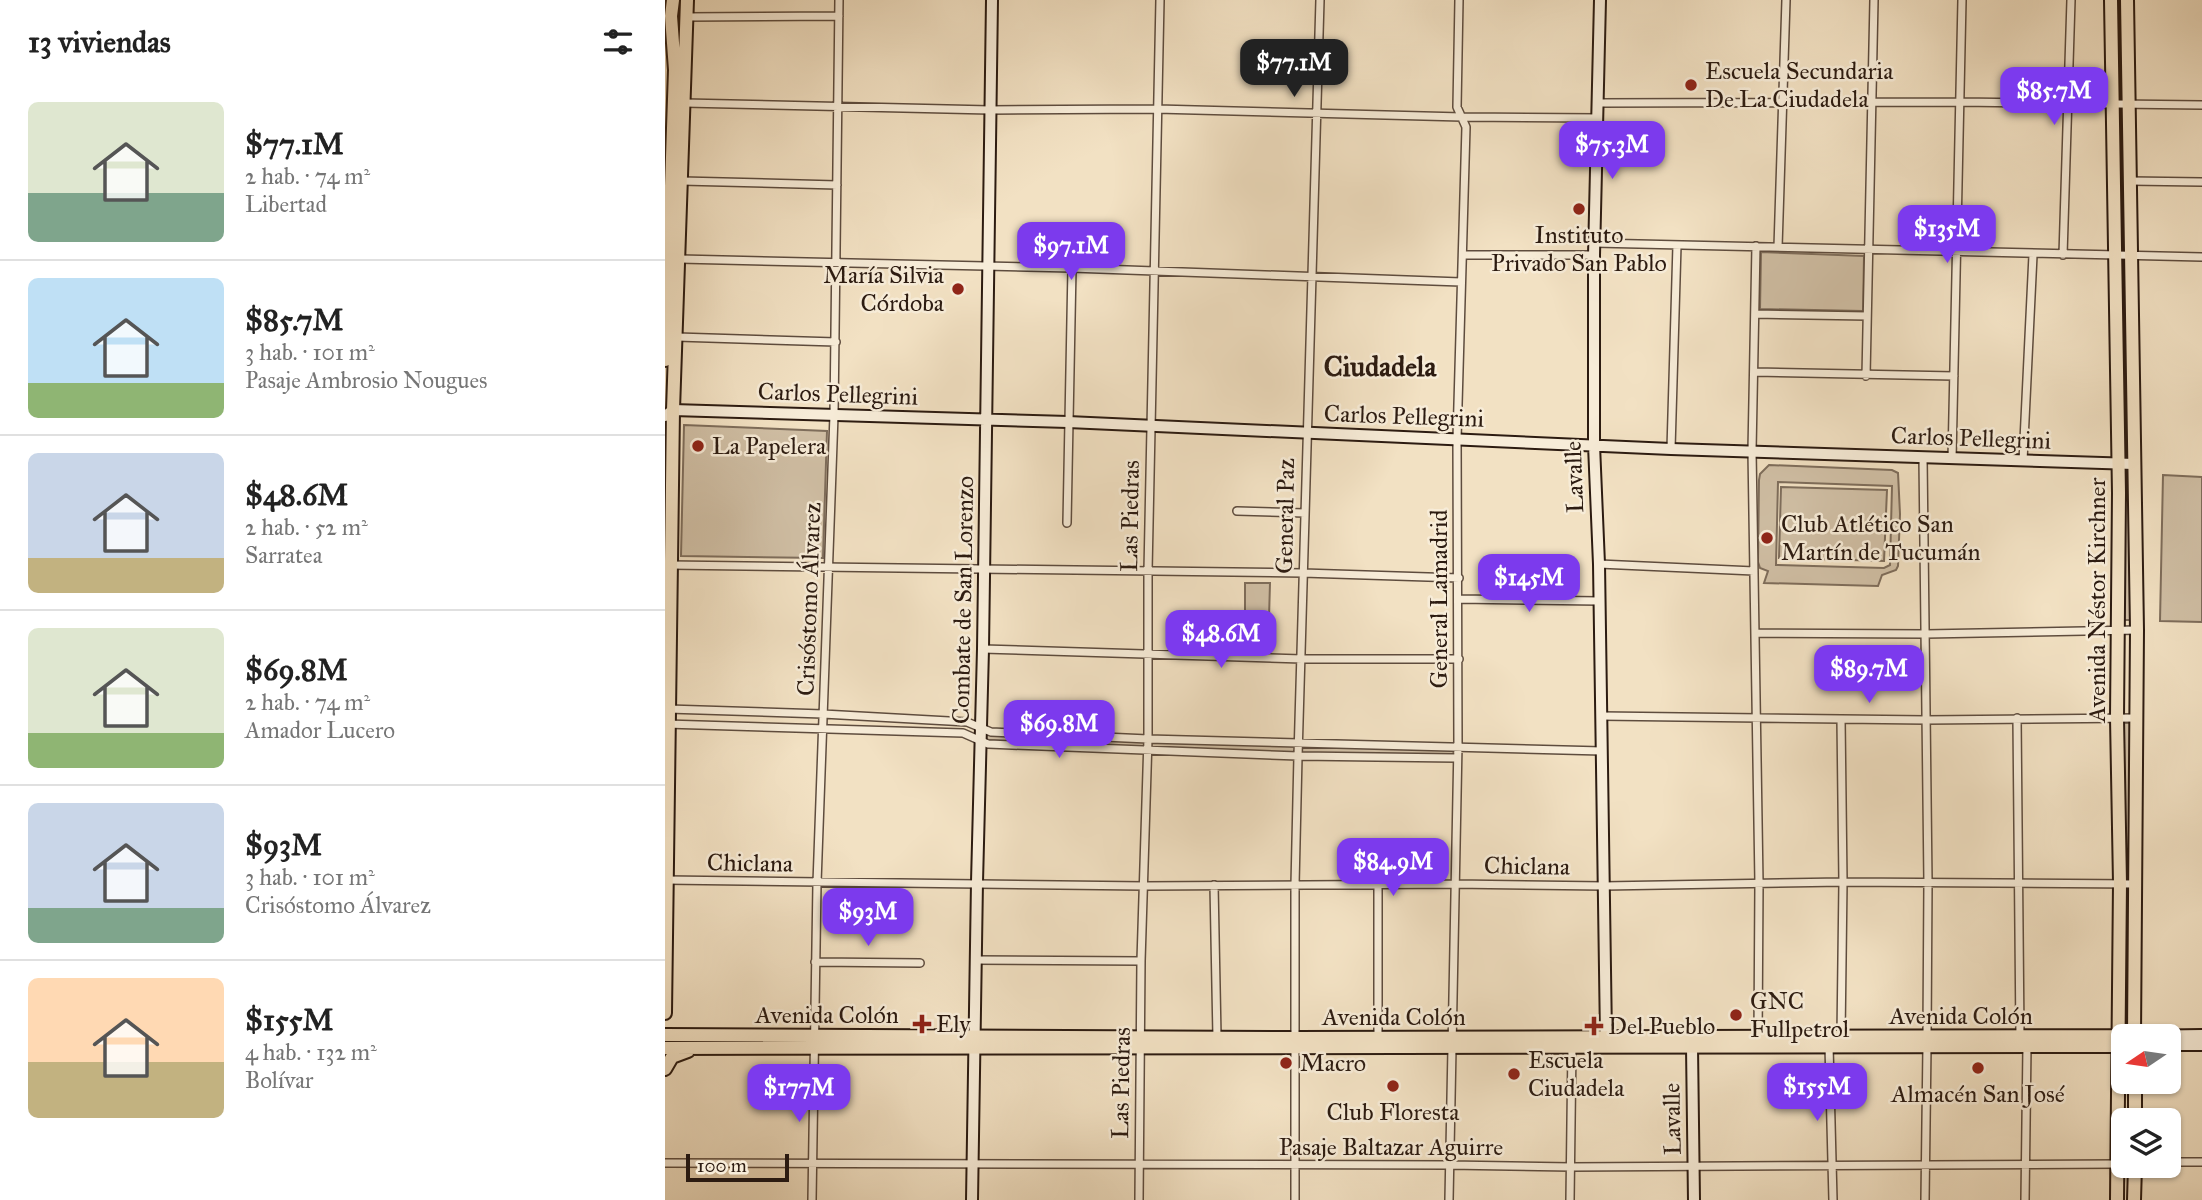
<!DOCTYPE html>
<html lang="es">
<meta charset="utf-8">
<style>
body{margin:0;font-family:"IM FELL Great Primer",serif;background:#f6f6f6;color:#222;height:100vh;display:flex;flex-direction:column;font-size:26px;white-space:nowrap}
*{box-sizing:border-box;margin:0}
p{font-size:23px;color:#767676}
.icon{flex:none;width:38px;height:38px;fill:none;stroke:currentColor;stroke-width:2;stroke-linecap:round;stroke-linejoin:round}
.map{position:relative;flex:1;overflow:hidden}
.side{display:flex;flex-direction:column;background:#fff;width:665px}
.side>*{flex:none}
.needle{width:46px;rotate:257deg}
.fabs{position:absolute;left:1446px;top:1024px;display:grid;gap:14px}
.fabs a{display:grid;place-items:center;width:70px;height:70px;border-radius:10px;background:#fff;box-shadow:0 2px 5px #0004;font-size:35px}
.scale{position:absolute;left:21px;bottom:18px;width:103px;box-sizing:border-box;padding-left:7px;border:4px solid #2c1b11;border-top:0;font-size:19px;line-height:24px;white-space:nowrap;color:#2c1b11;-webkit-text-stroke:5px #f7ecd8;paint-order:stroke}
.price{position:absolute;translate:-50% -60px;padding:0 16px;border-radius:14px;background:#7c3aed;color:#fff;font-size:23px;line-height:46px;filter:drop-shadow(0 2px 4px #0008)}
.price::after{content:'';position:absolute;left:50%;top:42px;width:21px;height:16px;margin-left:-10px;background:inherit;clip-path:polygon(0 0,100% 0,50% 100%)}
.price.on{background:#222;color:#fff}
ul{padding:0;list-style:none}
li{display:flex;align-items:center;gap:21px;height:175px;padding:0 28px}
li+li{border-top:2px solid #e0e0e0}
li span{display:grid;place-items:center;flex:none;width:196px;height:140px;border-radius:10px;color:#555}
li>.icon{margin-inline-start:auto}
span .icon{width:84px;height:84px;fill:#fffc;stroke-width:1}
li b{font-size:30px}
h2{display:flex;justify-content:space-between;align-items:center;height:84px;padding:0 28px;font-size:30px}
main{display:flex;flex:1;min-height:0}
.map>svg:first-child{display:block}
</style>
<main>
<section class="side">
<h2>13 viviendas<svg class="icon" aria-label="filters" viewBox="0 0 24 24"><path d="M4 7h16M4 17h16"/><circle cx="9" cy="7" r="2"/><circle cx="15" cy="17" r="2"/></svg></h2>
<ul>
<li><span style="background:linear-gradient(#dfe7d0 65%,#7fa58c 0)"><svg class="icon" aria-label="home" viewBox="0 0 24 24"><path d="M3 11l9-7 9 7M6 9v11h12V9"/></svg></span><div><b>$77.1M</b><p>2 hab. · 74 m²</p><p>Libertad</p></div></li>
<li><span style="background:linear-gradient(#bfe0f5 75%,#8fb573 0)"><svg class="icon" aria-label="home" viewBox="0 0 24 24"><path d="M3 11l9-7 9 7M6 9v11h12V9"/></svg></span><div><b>$85.7M</b><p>3 hab. · 101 m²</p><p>Pasaje Ambrosio Nougues</p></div></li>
<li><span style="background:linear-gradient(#c9d6e8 75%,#c2b280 0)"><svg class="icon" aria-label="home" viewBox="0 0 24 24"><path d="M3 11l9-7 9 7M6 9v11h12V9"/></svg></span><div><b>$48.6M</b><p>2 hab. · 52 m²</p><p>Sarratea</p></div></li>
<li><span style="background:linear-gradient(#dfe7d0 75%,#8fb573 0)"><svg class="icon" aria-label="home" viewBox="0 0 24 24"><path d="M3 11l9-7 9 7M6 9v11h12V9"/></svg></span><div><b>$69.8M</b><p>2 hab. · 74 m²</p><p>Amador Lucero</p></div></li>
<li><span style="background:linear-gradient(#c9d6e8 75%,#7fa58c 0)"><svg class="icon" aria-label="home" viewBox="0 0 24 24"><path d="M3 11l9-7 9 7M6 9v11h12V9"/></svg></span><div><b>$93M</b><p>3 hab. · 101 m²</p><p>Crisóstomo Álvarez</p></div></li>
<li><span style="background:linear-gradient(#ffd9b3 60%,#c2b280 0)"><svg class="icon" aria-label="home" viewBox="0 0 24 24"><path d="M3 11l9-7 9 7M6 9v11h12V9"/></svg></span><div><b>$155M</b><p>4 hab. · 132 m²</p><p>Bolívar</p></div></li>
</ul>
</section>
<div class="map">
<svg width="1537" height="1200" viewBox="0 0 1537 1200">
<rect width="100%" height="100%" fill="#f2e1c3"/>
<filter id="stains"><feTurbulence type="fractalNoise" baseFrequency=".00286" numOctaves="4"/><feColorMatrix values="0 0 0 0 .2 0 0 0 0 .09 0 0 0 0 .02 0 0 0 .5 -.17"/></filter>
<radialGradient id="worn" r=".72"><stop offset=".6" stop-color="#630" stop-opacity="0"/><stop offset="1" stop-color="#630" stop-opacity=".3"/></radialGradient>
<path fill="#d0bfa5" stroke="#7e6d5b" stroke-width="2" fill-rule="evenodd" d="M1096,252L1199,256L1198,311L1095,309Z
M1454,259H1465L1464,459H1458Z
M19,425L162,431L158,558L16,556Z
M1104,465L1227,470L1233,473L1235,514L1233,566L1231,570L1217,575L1213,586L1099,583L1103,571L1095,568L1093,562L1094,480L1095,474ZM1113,482L1227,486L1225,565L1219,568L1111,565Z
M1498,475L1537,477V622L1495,621Z
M1116,487L1222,490L1219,561L1114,558Z
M1458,488H1465L1466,620H1457Z
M580,583H605L604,618L580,617Z
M1457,723H1466L1465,878H1457Z
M319,734L326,735L479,742V747L319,740Z
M486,742L631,746L630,753L485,747Z
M636,746L789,750L788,755L637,753Z"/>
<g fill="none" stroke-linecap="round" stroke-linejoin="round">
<defs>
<path id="street" d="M22,17L174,16
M20,103L325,110L492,109L797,117L933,118
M933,103L1295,102L1537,105
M17,181L172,185
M1465,181L1537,182
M930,243L1537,257
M1091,246L1087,451L1094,883L1093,1040
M1113,247L1121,0
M798,255H929
M1398,255L1406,0
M15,259L407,268L796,282
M1090,314L1202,316
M12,337L171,342
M1090,372L1289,376
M1201,376L1209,0
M1006,449L1012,245
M1258,458L1263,882L1262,1037
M1287,459L1297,0
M1358,461L1368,255
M572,511L640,513
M402,523L407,268
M934,564L1089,571
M5,565L638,573L794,578
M794,599L934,601
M1090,633L1261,634L1472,630
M318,649L637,659H794
M3,709L158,714L302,722L326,732L483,739L937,751
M936,716L1261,720L1471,718
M1352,718L1355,1037
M1176,719L1178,882L1176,1037
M1,724L298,733L323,744L633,756L791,758
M1,880L479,886L789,884L939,886L1178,882L1470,884
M549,885L552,1037
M311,960L476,961
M150,962L255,963
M713,1038V884
M1164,1046L1168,1200
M1503,1162H1537
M0,1163L784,1165L906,1167L1452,1164
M147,1200L152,883L169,415L174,0
M474,1200L476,961L483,739V571L495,0
M630,1200V885L633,756L655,0
M784,1200L793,744L792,439L801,127L792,107L794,0
M905,1200L907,1046
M1260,1200L1262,1046
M1360,1200L1362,1046"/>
<path id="secondary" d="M935,0L929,255V445L934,564L941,1037
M0,416L8,410L403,422L1006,449L1469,464
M1469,1036L1537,1035
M1503,1045H1537
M1027,1047L1029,1200
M307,1200L312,882L318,649L327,0"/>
<path id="primary" d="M1446,0L1454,493L1452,718L1455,883L1452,1200
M1462,0L1472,630L1469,1036
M0,360L10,70L6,16L8,0
M0,1013L8,410L22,0
M0,1035L631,1038L1458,1036
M0,1048L1458,1046
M0,1069L7,1057L23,1051
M1470,1082V1120
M1469,1200L1470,1166"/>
</defs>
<use href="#street" stroke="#5e4c3e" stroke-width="10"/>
<use href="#secondary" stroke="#2c1b11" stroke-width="14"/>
<use href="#primary" stroke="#2c1b11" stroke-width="16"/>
<use href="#street" stroke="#f7ecd8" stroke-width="7"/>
<use href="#secondary" stroke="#f7ecd8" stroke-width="10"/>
<use href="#primary" stroke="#f2e1c3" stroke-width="12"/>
</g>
<g fill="#8f2418" stroke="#f7ecd8" stroke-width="2.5">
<circle cx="1026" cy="85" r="7"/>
<circle cx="914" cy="209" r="7"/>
<circle cx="293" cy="289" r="7"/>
<circle cx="33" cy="446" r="7"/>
<circle cx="1102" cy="538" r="7"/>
<circle cx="1071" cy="1015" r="7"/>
<path d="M253.5 1013.5h7v7h7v7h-7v7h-7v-7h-7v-7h7z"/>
<path d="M925.5 1015.5h7v7h7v7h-7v7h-7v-7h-7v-7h7z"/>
<circle cx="621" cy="1063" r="7"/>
<circle cx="1313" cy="1068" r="7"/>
<circle cx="849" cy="1074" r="7"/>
<circle cx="728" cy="1086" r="7"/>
</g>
<g text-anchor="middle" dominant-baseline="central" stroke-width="5" stroke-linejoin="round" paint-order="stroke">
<g font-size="24" fill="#2c1b11" stroke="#f7ecd8" text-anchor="start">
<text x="1040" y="71">Escuela Secundaria<tspan x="1040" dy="28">De La Ciudadela</tspan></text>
<text x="914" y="235" text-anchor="middle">Instituto<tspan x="914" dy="28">Privado San Pablo</tspan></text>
<text x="279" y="275" text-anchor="end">María Silvia<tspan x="279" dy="28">Córdoba</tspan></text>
<text x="47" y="446">La Papelera</text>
<text x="1116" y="524">Club Atlético San<tspan x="1116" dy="28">Martín de Tucumán</tspan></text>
<text x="1085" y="1001">GNC<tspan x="1085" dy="28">Fullpetrol</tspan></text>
<text x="271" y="1024">Ely</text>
<text x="943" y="1026">Del Pueblo</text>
<text x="863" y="1060">Escuela<tspan x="863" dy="28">Ciudadela</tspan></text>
<text x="635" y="1063">Macro</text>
<text x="1313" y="1094" text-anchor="middle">Almacén San José</text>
<text x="728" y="1112" text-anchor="middle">Club Floresta</text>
</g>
<g font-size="24" fill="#2c1b11" stroke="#f7ecd8">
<text transform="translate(173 394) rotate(2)">Carlos Pellegrini</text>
<text transform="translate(739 416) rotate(2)">Carlos Pellegrini</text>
<text transform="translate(1306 438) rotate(2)">Carlos Pellegrini</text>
<text transform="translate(909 477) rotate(-92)">Lavalle</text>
<text transform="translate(465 516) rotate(-89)">Las Piedras</text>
<text transform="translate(620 516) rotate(-89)">General Paz</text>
<text transform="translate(144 599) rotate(-88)">Crisóstomo Álvarez</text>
<text transform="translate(774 599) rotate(-90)">General Lamadrid</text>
<text transform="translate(298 600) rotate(-89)">Combate de San Lorenzo</text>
<text transform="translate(1432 600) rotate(-90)">Avenida Néstor Kirchner</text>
<text transform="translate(85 863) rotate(1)">Chiclana</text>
<text transform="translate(862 866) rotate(1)">Chiclana</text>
<text x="162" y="1015">Avenida Colón</text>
<text x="1296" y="1016">Avenida Colón</text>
<text x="729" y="1017">Avenida Colón</text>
<text transform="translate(456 1083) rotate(-89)">Las Piedras</text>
<text transform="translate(1007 1119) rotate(-91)">Lavalle</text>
<text x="726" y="1147">Pasaje Baltazar Aguirre</text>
</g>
<g font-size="28" font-weight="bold" fill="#2c1b11" stroke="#f7ecd8">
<text x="715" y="366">Ciudadela</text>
</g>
</g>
<rect width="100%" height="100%" filter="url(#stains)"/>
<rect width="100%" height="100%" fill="url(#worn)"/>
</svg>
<div class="fabs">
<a><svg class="needle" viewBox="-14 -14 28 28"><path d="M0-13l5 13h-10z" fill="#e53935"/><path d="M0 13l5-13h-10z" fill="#767676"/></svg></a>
<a><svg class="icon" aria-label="layers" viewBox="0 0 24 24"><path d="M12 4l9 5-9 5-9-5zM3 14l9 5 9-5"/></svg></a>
</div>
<div class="scale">100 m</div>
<b class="price on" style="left:629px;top:99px">$77.1M</b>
<b class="price" style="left:1389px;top:127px">$85.7M</b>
<b class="price" style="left:947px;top:181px">$75.3M</b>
<b class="price" style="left:1282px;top:265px">$135M</b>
<b class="price" style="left:406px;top:282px">$97.1M</b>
<b class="price" style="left:864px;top:614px">$145M</b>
<b class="price" style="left:556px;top:670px">$48.6M</b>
<b class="price" style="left:1204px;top:705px">$89.7M</b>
<b class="price" style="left:394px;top:760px">$69.8M</b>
<b class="price" style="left:728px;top:898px">$84.9M</b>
<b class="price" style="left:203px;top:948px">$93M</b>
<b class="price" style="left:1152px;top:1123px">$155M</b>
<b class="price" style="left:134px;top:1124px">$177M</b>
</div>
</main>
